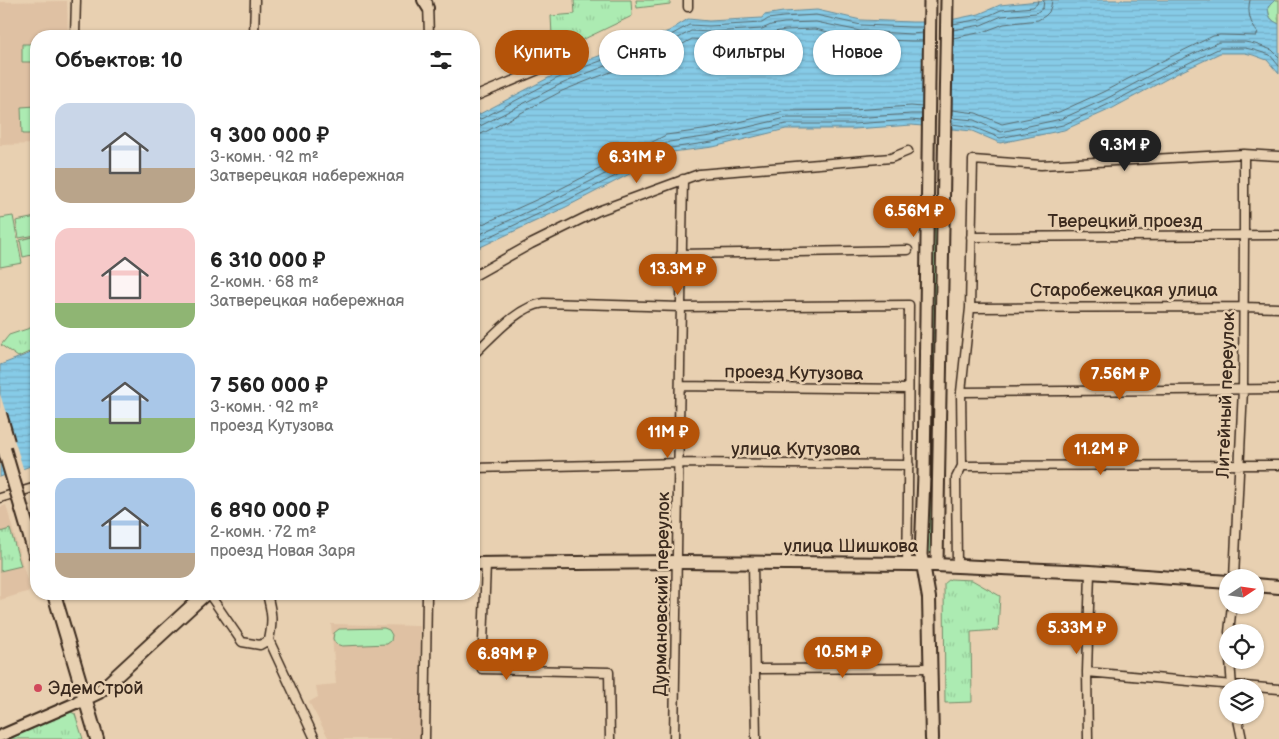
<!DOCTYPE html>
<html lang="ru">
<meta charset="utf-8">
<style>
body{margin:0;font-family:"Balsamiq Sans",sans-serif;background:#f6f6f6;color:#222;height:100vh;display:flex;flex-direction:column;font-size:19px;white-space:nowrap}
*{box-sizing:border-box;margin:0}
p{font-size:16px;color:#767676}
.icon{flex:none;width:28px;height:28px;fill:none;stroke:currentColor;stroke-width:2;stroke-linecap:round;stroke-linejoin:round}
.map{position:relative;flex:1;overflow:hidden}
.panel{position:absolute;left:30px;top:30px;width:450px;height:570px;display:flex;flex-direction:column;background:#fff;border-radius:20px;box-shadow:0 1px 4px #0004}
.panel>*{flex:none}
.banner{position:absolute;left:495px;top:30px;width:475px;height:45px;display:flex;gap:10px}
.needle{width:32px;rotate:77deg}
.tools{position:absolute;left:1219px;top:569px;display:grid;gap:10px}
.tools a{display:grid;place-items:center;width:45px;height:45px;border-radius:50%;background:#fff;box-shadow:0 1px 4px #0004;font-size:25px}
.price{position:absolute;translate:-50% -42px;padding:0 11px;border-radius:18px;background:#b45309;color:#fff;font-size:16px;line-height:32px;filter:drop-shadow(0 1px 2px #0008)}
.price::after{content:'';position:absolute;left:50%;top:30px;width:15px;height:11px;margin-left:-8px;background:inherit;clip-path:polygon(0 0,100% 0,50% 100%)}
.price.on{background:#222;color:#fff}
ul{padding:0;list-style:none}
li{display:flex;align-items:center;gap:15px;height:125px;padding:0 25px}
li span{display:grid;place-items:center;flex:none;width:140px;height:100px;border-radius:15px;color:#555}
li>.icon{margin-inline-start:auto}
span .icon{width:60px;height:60px;fill:#fffc;stroke-width:1}
li b{font-size:21px}
h2{display:flex;justify-content:space-between;align-items:center;height:60px;padding:0 25px;font-size:21px}
.tag{padding:0 18px;border-radius:22px;background:#fff;box-shadow:0 1px 4px #0004;font-size:18px;line-height:45px}
.tag.on{background:#b45309;color:#fff}
.map>svg:first-child{display:block}
</style>
<div class="map">
<svg width="1279" height="739" viewBox="0 0 1279 739">
<defs>
<pattern id="grass-tufts" width="24" height="20" patternUnits="userSpaceOnUse" patternTransform="scale(1.25)"><rect width="24" height="20" fill="#acebb2"/><path d="M3 7l-1-3M5 7V3M7 7l1-3M15 17l-1-3M17 17v-4M19 17l1-3" fill="none" stroke="#95ca99"/></pattern>
<pattern id="water-rules" width="6" height="5" patternUnits="userSpaceOnUse" patternTransform="scale(1.25)"><rect width="6" height="5" fill="#86cbe7"/><path d="M0 2.5h6" fill="none" stroke="#75aec6"/></pattern>
</defs>
<rect width="100%" height="100%" fill="#e8d0b1"/>
<filter id="ink" filterUnits="userSpaceOnUse"><feTurbulence type="fractalNoise" baseFrequency=".02" numOctaves="2"/><feDisplacementMap in="SourceGraphic" scale="10" xChannelSelector="R" yChannelSelector="G"/><feConvolveMatrix kernelMatrix="1 2 1 2 8 2 1 2 1" color-interpolation-filters="sRGB"/></filter>
<g filter="url(#ink)">
<path fill="#dfc1a3" d="M67,1L68,36H36V144L0,145V2Z
M6,505L30,591L0,600V507Z
M331,624L420,626V739H329L309,702L318,697L316,686L336,684Z"/>
<path fill="url(#grass-tufts)" stroke="#748a68" d="M574,0H631L632,16L553,54L551,16L575,14Z
M1275,0H1279V24C1270,20 1269,16 1268,7Z
M22,44H36V62H22Z
M940,203L934,553H926L935,204Z
M36,326V349L18,357L1,345L9,335Z
M10,529L21,566L0,571V532Z
M950,579L972,580L1000,596L998,630L971,632L972,702L945,703L944,584Z
M71,712L75,714L83,739H7Z"/>
<path fill="#acebb2" stroke="#748a68" d="M636,0H670V4L637,8Z
M36,106V134H22L21,107Z
M13,216L22,263L0,267V218Z
M36,217V235L19,238L16,221Z
M36,236V254L23,257L20,240Z
M384,628L389,630L392,635L391,641L387,644L342,646L336,644L333,639L334,633L339,629Z"/>
<path fill="url(#water-rules)" stroke="#688b97" d="M1048,0H1275L1268,7C1269,17 1269,19 1279,24V74L1267,60L1253,55L1245,53H1220L1176,74L1111,109L1064,130L1000,143L972,131L912,125L854,129H786L713,147L672,152L566,207L474,250V117L554,75L585,61L669,31L688,19L709,21L762,18L764,15L783,12L817,10L861,20L912,22H941L979,14L1000,5Z
M36,351V464L0,477V365Z"/>
<path fill="#e8d0b1" d="M952,16L949,131L922,128L924,19H940Z
M0,394L24,471L5,478L0,462Z"/>
<g fill="none" stroke-linecap="round" stroke-linejoin="round">
<path stroke="#596a6e" stroke-width="1" d="M953,24L981,19L1001,10L1033,7L1037,4L1038,0
M953,30L981,25L1002,16L1036,13L1043,8L1044,0
M953,38L983,32L1004,24L1038,20L1045,16L1049,12L1051,6L1052,0
M952,110L976,113L1002,124L1059,112L1103,92L1168,58L1213,36L1220,35L1256,36L1258,33C1250,24 1247,11 1250,0
M952,118L974,120L1001,132L1061,119L1106,99L1171,64L1219,42H1245L1255,44L1272,50L1279,57
M474,121L483,118L556,79L587,66L671,35L689,25L709,26L762,23L768,19L783,17L816,15L861,25L911,27H923
M952,124L973,127L1000,138L1063,125L1109,104L1174,70L1220,48H1245L1254,50L1270,55L1279,66
M474,127H478L486,123L559,85L590,72L673,41L691,31L710,32L762,29L771,25L784,23L816,22L860,31L911,34L923,33
M474,135L481,134L489,130L562,91L592,79L676,48L692,39L710,40L763,36L774,32L785,30L815,29L859,39L911,41H923
M474,228L558,190L666,135L710,129L785,111L853,110L911,106L922,107
M474,237L561,196L669,142L711,136L786,118H853L911,114H922
M474,244L564,202L671,148L712,142L786,124H853L911,120L922,121"/>
<defs>
<path id="minor" d="M688,0V7
M428,3L429,36
M75,36L76,0
M254,36L255,0
M474,97L555,63
M971,237L1279,235
M681,254L908,250
M474,276L531,244L598,211L699,174L891,158L908,151
M970,308L1243,307L1279,308
M474,354C492,337 518,306 544,303L681,307L909,305C908,391 909,477 907,563
M680,386L908,389
M961,392L1279,389
M962,466L1279,465
M474,468L679,463L909,465
M0,498L36,487
M753,563L756,739
M486,564L482,669L609,672L610,739
M957,565L956,478L962,466L961,392L970,308L973,160L1041,165L1244,154L1279,156
M1234,578L1243,389L1244,235V154
M209,594L242,642L260,645L269,640
M267,594C272,613 273,621 269,640L315,739
M1229,632L1232,605
M1230,660L1232,688
M755,669L931,668
M1087,672L1279,689
M1237,715L1242,739
M425,739L427,594
M674,739L683,179
M1088,739L1087,672L1090,572"/>
<path id="tertiary" d="M423,0L428,8
M0,736L78,702"/>
<path id="secondary" d="M923,564L921,555L924,475L930,0
M937,564L947,0"/>
<path id="primary" d="M474,564L677,562L913,564L1090,572L1228,582
M923,564L929,598L932,739
M1255,585L1279,587
M54,594L97,739
M78,702L99,692L205,594"/>
</defs>
<use href="#minor" stroke="#3b2a1e" stroke-width="11"/>
<use href="#tertiary" stroke="#3b2a1e" stroke-width="14"/>
<use href="#secondary" stroke="#3b2a1e" stroke-width="15"/>
<use href="#primary" stroke="#3b2a1e" stroke-width="16"/>
<use href="#minor" stroke="#e8d0b1" stroke-width="8"/>
<use href="#tertiary" stroke="#e8d0b1" stroke-width="10"/>
<use href="#secondary" stroke="#e8d0b1" stroke-width="11"/>
<use href="#primary" stroke="#e8d0b1" stroke-width="12"/>
<defs>
<path id="primary-bridge" d="M0,414L8,442
M0,435L36,557"/>
</defs>
<use href="#primary-bridge" stroke="#3b2a1e" stroke-width="16" stroke-linecap="butt"/>
<use href="#primary-bridge" stroke="#e8d0b1" stroke-width="12"/>
</g>
</g>
<circle fill="#d1495b" stroke="#e8d0b1" stroke-width="2" cx="38" cy="688" r="5"/>
<g text-anchor="middle" dominant-baseline="central" stroke-width="5" stroke-linejoin="round" paint-order="stroke">
<g font-size="18" fill="#3b2a1e" stroke="#e8d0b1">
<text x="1125" y="221">Тверецкий проезд</text>
<text x="1124" y="290">Старобежецкая улица</text>
<text transform="translate(794 373) rotate(1)">проезд Кутузова</text>
<text transform="translate(1226 395) rotate(-88)">Литейный переулок</text>
<text x="796" y="449">улица Кутузова</text>
<text x="851" y="546">улица Шишкова</text>
<text transform="translate(662 594) rotate(-89)">Дурмановский переулок</text>
</g>
<g font-size="18" fill="#3b2a1e" stroke="#e8d0b1" text-anchor="start">
<text x="48" y="688">ЭдемСтрой</text>
</g>
</g>
</svg>
<div class="tools">
<a><svg class="needle" viewBox="-14 -14 28 28"><path d="M0-13l5 13h-10z" fill="#e53935"/><path d="M0 13l5-13h-10z" fill="#767676"/></svg></a>
<a><svg class="icon" aria-label="locate" viewBox="0 0 24 24"><circle cx="12" cy="12" r="6"/><path d="M12 2v4M12 18v4M2 12h4M18 12h4"/></svg></a>
<a><svg class="icon" aria-label="layers" viewBox="0 0 24 24"><path d="M12 4l9 5-9 5-9-5zM3 14l9 5 9-5"/></svg></a>
</div>
<b class="price on" style="left:1125px;top:172px">9.3M ₽</b>
<b class="price" style="left:637px;top:184px">6.31M ₽</b>
<b class="price" style="left:914px;top:238px">6.56M ₽</b>
<b class="price" style="left:678px;top:296px">13.3M ₽</b>
<b class="price" style="left:1120px;top:401px">7.56M ₽</b>
<b class="price" style="left:668px;top:459px">11M ₽</b>
<b class="price" style="left:1101px;top:476px">11.2M ₽</b>
<b class="price" style="left:1077px;top:655px">5.33M ₽</b>
<b class="price" style="left:843px;top:679px">10.5M ₽</b>
<b class="price" style="left:507px;top:681px">6.89M ₽</b>
<div class="banner">
<a class="tag on">Купить</a>
<a class="tag">Снять</a>
<a class="tag">Фильтры</a>
<a class="tag">Новое</a>
</div>
<section class="panel">
<h2>Объектов: 10<svg class="icon" aria-label="filters" viewBox="0 0 24 24"><path d="M4 7h16M4 17h16"/><circle cx="9" cy="7" r="2"/><circle cx="15" cy="17" r="2"/></svg></h2>
<ul>
<li><span style="background:linear-gradient(#c9d6e8 65%,#b9a48a 0)"><svg class="icon" aria-label="home" viewBox="0 0 24 24"><path d="M3 11l9-7 9 7M6 9v11h12V9"/></svg></span><div><b>9 300 000 ₽</b><p>3-комн. · 92 m²</p><p>Затверецкая набережная</p></div></li>
<li><span style="background:linear-gradient(#f6c9c9 75%,#8fb573 0)"><svg class="icon" aria-label="home" viewBox="0 0 24 24"><path d="M3 11l9-7 9 7M6 9v11h12V9"/></svg></span><div><b>6 310 000 ₽</b><p>2-комн. · 68 m²</p><p>Затверецкая набережная</p></div></li>
<li><span style="background:linear-gradient(#a9c7e8 65%,#8fb573 0)"><svg class="icon" aria-label="home" viewBox="0 0 24 24"><path d="M3 11l9-7 9 7M6 9v11h12V9"/></svg></span><div><b>7 560 000 ₽</b><p>3-комн. · 92 m²</p><p>проезд Кутузова</p></div></li>
<li><span style="background:linear-gradient(#a9c7e8 75%,#b9a48a 0)"><svg class="icon" aria-label="home" viewBox="0 0 24 24"><path d="M3 11l9-7 9 7M6 9v11h12V9"/></svg></span><div><b>6 890 000 ₽</b><p>2-комн. · 72 m²</p><p>проезд Новая Заря</p></div></li>
</ul>
</section>
</div>
